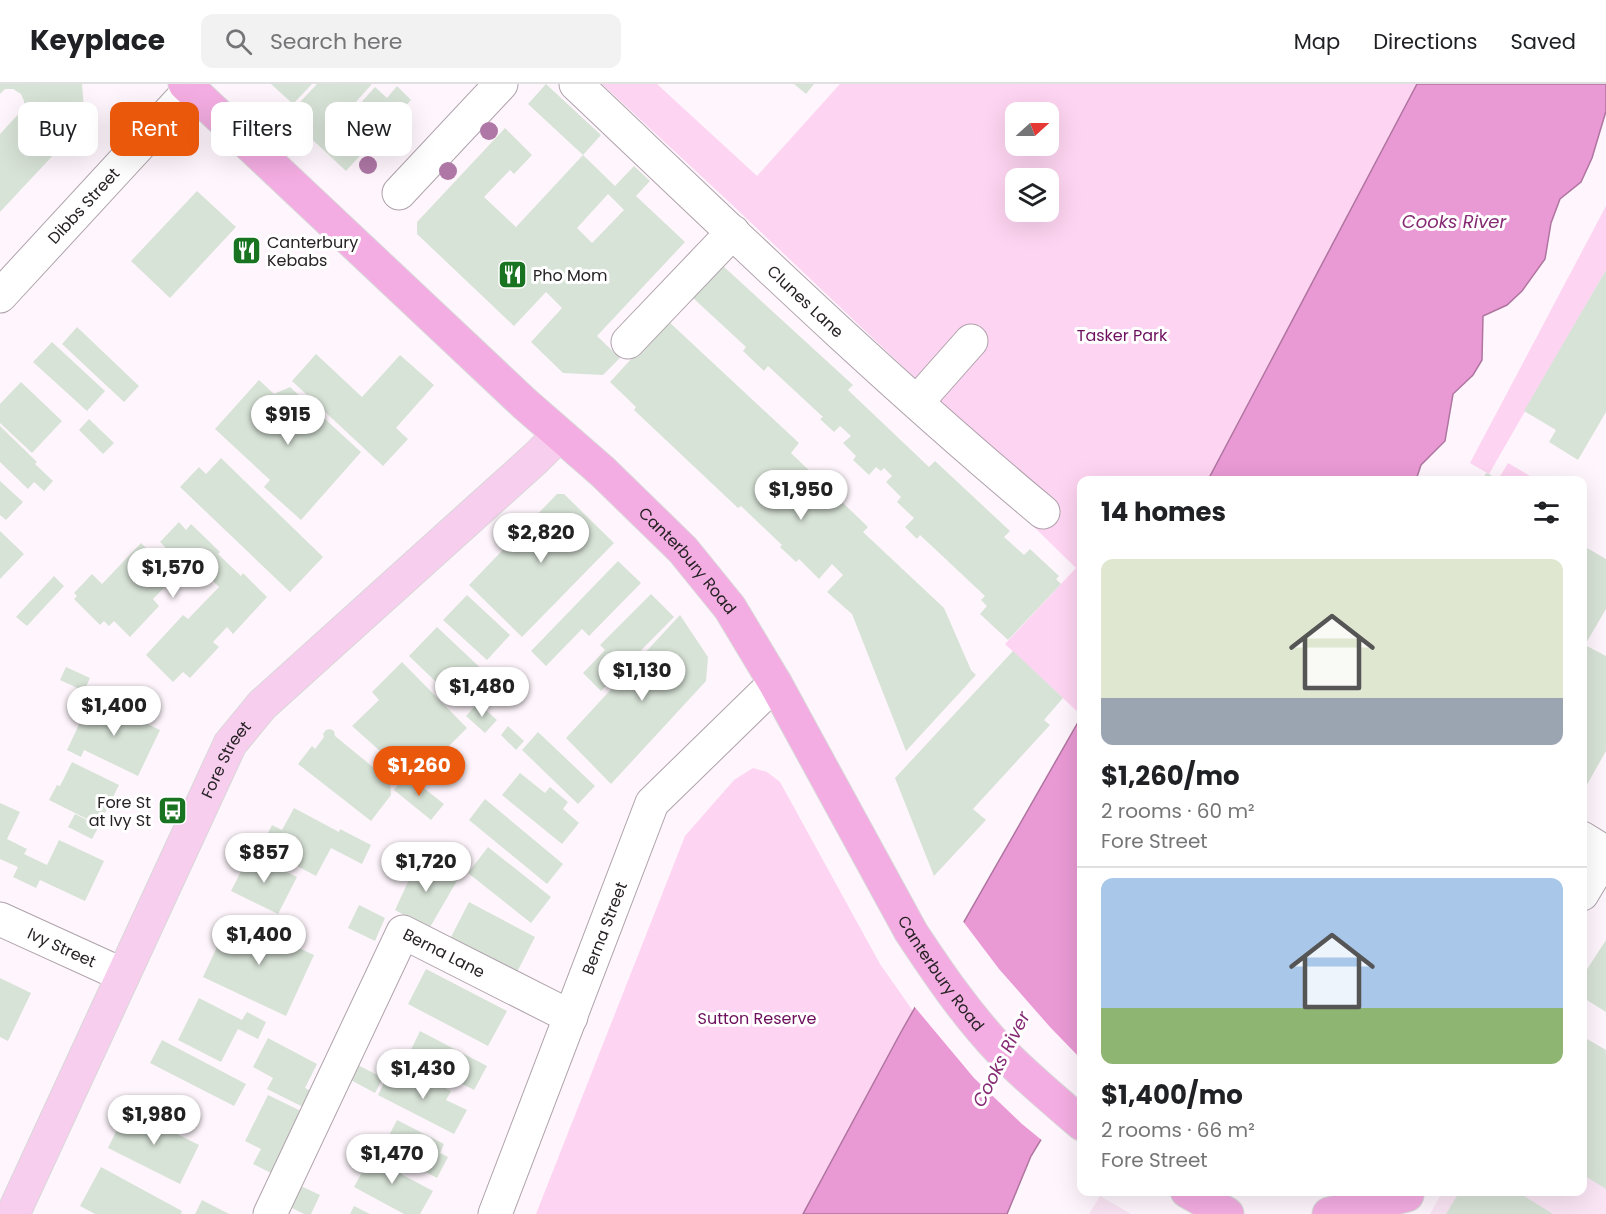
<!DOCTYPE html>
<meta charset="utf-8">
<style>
body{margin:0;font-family:Poppins,sans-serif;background:#f2f2f2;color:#202124;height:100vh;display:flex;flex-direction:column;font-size:22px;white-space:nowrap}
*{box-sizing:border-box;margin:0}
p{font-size:20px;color:#757577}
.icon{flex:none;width:33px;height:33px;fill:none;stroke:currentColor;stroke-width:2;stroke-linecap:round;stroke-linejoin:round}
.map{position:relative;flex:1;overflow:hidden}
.side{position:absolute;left:1077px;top:392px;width:510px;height:720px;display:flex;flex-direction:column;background:#fff;border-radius:12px;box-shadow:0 6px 24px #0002}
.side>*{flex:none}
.guide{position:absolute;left:18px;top:18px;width:570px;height:54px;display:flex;gap:12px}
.needle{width:39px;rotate:69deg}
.controls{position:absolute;left:1005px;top:18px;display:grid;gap:12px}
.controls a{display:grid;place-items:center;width:54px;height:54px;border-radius:12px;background:#fff;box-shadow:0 6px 24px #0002;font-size:30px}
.price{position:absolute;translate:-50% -51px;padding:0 14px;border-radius:21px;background:#fff;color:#222;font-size:20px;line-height:39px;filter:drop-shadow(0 2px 3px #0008)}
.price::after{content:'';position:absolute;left:50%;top:36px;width:18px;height:14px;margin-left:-9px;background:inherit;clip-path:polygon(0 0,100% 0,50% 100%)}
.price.current{background:#ea580c;color:#fff}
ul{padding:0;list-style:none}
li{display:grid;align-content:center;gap:12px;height:318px;padding:0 24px}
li+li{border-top:2px solid #e0e0e0}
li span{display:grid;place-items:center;height:186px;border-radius:12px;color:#555}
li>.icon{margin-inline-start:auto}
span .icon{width:108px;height:108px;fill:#fffc;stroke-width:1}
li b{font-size:26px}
h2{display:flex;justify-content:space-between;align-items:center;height:72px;padding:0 24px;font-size:26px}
.chip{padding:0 21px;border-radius:12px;background:#fff;box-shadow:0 6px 24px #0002;font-size:21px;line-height:54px}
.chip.current{background:#ea580c;color:#fff}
header{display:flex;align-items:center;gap:36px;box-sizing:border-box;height:84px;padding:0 30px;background:#fff;border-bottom:2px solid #e0e0e0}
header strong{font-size:28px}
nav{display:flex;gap:33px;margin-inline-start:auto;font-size:21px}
.search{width:420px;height:54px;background:#f2f2f2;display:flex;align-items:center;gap:15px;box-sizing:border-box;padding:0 21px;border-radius:12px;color:#757577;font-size:22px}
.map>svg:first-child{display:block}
</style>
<header>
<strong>Keyplace</strong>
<div class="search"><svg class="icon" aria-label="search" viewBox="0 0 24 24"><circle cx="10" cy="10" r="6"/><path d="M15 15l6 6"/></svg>Search here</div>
<nav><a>Map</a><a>Directions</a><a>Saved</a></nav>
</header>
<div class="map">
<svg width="1606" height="1130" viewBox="0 0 1606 1130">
<rect width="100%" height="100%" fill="#fef6fc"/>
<path fill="#fae5f4" d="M1583,1005L1606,1021V1130H1430L1443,1107H1582Z
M1100,1112L1131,1130H1089Z"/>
<path fill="#fdd4f1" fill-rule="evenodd" d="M602,0H657L757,92L840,0H1417L1208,396H1082L1081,631L1005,560L1076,484L1033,442L1051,423L727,116ZM1016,28H1048V62H1016ZM1016,94H1048V128H1016Z
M1606,122V186L1489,390L1470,379Z
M1508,379L1537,396H1498Z
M753,684L767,688L780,698L880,880L913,927L803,1130H536L685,752L734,696Z"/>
<path fill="#e999d4" stroke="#af75a0" stroke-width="1.5" d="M1417,0H1606V27L1592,74L1581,98L1560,115L1551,139L1545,175L1522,207L1507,221L1483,232L1482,276L1473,291L1453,310L1445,357L1421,381L1416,396H1208Z
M1081,633V990L1031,1072L1007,1130H803L901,948Z"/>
<path fill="#fef6fc" d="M962,836L999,885L1050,943L1081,975L1082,996L1044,1058L1022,1040L974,994L913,921Z"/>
<path fill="#d8e3d7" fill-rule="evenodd" d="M0,0H82L85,37L0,128V50L24,24V17L21,10L13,5H5L0,10Z
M271,0H312L293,20Z
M317,0H372L355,19L358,22L375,3L387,14L397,2L411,16L346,87L287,32Z
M546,0L601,51L583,71L528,20Z
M794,0H814L806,10Z
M505,44L532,71L514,90L510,86L484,113L516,143L583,71L615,102L634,82L650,97L636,112L685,158L597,252L620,274L603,291L563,289L531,258L562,224L546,208L514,242L417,150V138ZM608,110L624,126L592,159L577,144Z
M197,107L236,143L170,214L131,177Z
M722,181L853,301L848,306L929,383L935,377L1010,447L1004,453L1024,471L1030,465L1059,492L1056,495L1061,500L1008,556L980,530L987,522L981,516L985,512L920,451L917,455L905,443L914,434L897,418L901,413L886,398L892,392L884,384L881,387L876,383L869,391L853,376L856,372L843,359L851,352L840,342L834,348L820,335L823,333L768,282L764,287L743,267L746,263L692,213Z
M1606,186V328L1578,376L1549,358L1556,346L1524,327Z
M667,236L799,359L791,369L868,443L863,448L944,524L971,586L976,591L906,667L852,530L827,508L843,491L832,480L819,495L799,475L796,478L780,463L782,461L741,422L738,424L634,326L636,323L610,298Z
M77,243L139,302L124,318L62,260Z
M52,258L105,307L87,327L33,278Z
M316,270L362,313L400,271L434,301L396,344L408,355L383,382L292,297Z
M259,296L274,310L290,303L361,368L301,436L264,403L270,396L215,345Z
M21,298L62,337L32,369L0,339V320Z
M89,335L114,359L103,370L79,346Z
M0,342L37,378L35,380L53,397L44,407L34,398L28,405L0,378Z
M221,374L323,473L290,508L180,403L199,383L206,390Z
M1486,389L1489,390L1499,396H1482Z
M0,397L23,418L6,436L0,431Z
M557,410H564L614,459L522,553L469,501Z
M179,438L186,446L191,440L220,468L218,470L241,492L243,489L267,513L233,550L227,543L213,558L219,563L190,594L183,588L173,598L146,571L183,531L188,535L219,503L198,482L189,492L182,485L153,515L159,522L130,553L114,537L109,542L104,537L100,541L74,515L77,512L74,509L92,490L102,500L141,459L154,472L160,465L164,469L167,465L160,458Z
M0,447L24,470L0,495Z
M1582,461L1606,475V525L1585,561L1606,572V667L1584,706L1582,705Z
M618,477L641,499L589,552L582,545L546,582L531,567Z
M54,492L64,502L27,542L16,533Z
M651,510L674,533L601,607L583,589L605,566L600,561Z
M467,511L510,551L487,576L443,536Z
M680,531L708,573L706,597L611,700L566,654Z
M437,543L489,592L461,622L409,572Z
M1013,567L1063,614L1044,636L1050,641L973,725L986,736L934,792L895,694Z
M402,578L467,644L436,675L430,668L408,689L395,675L394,677L381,665L380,667L352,642L379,616L372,608Z
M66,583L90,594L84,607L60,596Z
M90,617L100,622L101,618L160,646L138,692L84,666L81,673L67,666Z
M478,619L497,636L485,649L466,632Z
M508,642L524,657L516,666L501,651Z
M330,645L334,647L335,652L390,697L391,711L371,737L298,680L312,662L315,665L324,653L323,650L326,646Z
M538,648L595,702L578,720L522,666Z
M72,678L119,701L99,741L49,716L57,701L60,702Z
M520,689L545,709L550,703L568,718L563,725L579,739L562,760L502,711Z
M406,690L444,720L431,736L394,706Z
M485,715L563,780L547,800L469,736Z
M0,719L20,728L7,755L27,765L24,770L47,781L59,756L104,777L85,817L40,796L36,804L13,793L18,783L0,775Z
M294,724L339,748L340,745L371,761L362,780L331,764L316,792L261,763L272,741L282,746Z
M75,730L99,742L92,755L68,743Z
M488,763L551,813L531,839L468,789Z
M250,770L297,793L278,830L231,807Z
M420,772L443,783L441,786L458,795L429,845L395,826Z
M469,818L535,853L516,890L450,855Z
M359,821L385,834L375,857L348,844Z
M231,833L314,871L286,932L203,893Z
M1606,856V928L1582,913V893Z
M426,885L507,927L488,962L408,920Z
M0,894L31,909L8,957L0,953Z
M199,914L242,936L247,928L266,938L258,955L238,945L221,978L178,956Z
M420,947L487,982L474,1006L408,972Z
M1582,952L1606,966V1105L1582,1090Z
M268,954L317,980L305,1004L311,1007L303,1023L267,1005L273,994L253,983Z
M162,956L246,1000L234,1022L150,979Z
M354,979L383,994L375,1009L347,994Z
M391,985L417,998L421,992L451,1007L446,1016L467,1026L454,1050L378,1011Z
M268,1011L303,1028L273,1090L253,1080L261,1065L245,1057Z
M127,1025L199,1061L180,1100L108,1064Z
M397,1036L444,1060L440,1069L448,1073L437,1094L382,1065Z
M374,1066L405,1082L401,1090L433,1107L420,1130H404L354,1103Z
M101,1083L182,1127L181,1130H95L80,1122Z
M301,1102L320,1111L311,1130H304L290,1123Z
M1460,1107H1516L1553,1130H1446Z
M202,1116L229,1130H195Z
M354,1122L370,1130H350Z"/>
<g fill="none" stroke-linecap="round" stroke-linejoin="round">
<defs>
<g id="minor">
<path id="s1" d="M576,0C729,145 881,293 1043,428"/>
<path d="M399,109L501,0"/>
<path id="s2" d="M0,212L190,6"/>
<path d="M628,258L733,148"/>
<path d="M917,318L971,257"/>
<path d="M1582,754L1606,769"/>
<path d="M1582,810L1606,770"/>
<path id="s3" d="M0,835L123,891"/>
<path id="s4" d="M270,1130L403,848L571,933"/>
<path id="s5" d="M495,1130L652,719L775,599"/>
</g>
<g id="major">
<path id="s6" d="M13,1130L230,660L262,621L536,374L559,351"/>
</g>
<g id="highway">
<path id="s7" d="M185,0L525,320L603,388L683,466L730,524L775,599L911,848C938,889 966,930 1000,966C1025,992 1054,1016 1082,1040"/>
<path d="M1187,1107L1227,1130"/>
<path d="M1329,1130L1407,1111"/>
</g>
</defs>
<use href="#minor" stroke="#afa2ab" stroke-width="35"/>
<use href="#major" stroke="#d8d7d8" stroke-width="35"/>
<use href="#highway" stroke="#d8d7d8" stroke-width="35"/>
<use href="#minor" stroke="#fff" stroke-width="33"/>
<use href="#major" stroke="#f8ceee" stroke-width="33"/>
<use href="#highway" stroke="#f4ade2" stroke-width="33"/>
</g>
<g fill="#ae77a5">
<circle cx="489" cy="47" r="9"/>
<circle cx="399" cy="49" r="9"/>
<circle cx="368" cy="81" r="9"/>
<circle cx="448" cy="87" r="9"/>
</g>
<defs>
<symbol id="restaurant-square" viewBox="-11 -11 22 22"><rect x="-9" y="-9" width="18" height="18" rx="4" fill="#197421" stroke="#fff"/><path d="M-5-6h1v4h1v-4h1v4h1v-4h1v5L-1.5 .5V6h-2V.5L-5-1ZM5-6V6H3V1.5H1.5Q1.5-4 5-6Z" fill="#fff"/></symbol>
<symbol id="bus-square" viewBox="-11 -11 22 22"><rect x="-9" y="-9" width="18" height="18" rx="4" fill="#197421" stroke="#fff"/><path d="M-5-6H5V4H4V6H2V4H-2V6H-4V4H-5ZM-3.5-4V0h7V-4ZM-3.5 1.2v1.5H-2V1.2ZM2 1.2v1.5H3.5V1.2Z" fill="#fff"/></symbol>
</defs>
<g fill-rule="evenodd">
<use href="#restaurant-square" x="230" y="150" width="33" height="33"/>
<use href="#restaurant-square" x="496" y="174" width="33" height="33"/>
<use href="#bus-square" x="156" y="710" width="33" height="33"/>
</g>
<g text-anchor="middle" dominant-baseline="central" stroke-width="6" stroke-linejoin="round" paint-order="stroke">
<g font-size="16" fill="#272225" stroke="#fff">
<text stroke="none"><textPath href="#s2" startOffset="123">Dibbs Street</textPath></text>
<text stroke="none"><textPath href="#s1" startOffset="316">Clunes Lane</textPath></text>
<text stroke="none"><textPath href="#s7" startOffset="693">Canterbury Road</textPath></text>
<text stroke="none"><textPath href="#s6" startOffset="502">Fore Street</textPath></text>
<text stroke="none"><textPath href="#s5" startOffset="306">Berna Street</textPath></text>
<text stroke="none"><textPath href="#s3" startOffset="68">Ivy Street</textPath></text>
<text stroke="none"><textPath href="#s4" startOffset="358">Berna Lane</textPath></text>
<text stroke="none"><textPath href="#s7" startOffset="1179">Canterbury Road</textPath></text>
</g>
<g font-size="16" fill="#272225" stroke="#fff" text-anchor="start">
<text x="267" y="158">Canterbury<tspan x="267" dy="18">Kebabs</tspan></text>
<text x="533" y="191">Pho Mom</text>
<text x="151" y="718" text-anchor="end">Fore St<tspan x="151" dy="18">at Ivy St</tspan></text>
</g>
<g font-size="16" fill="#6d0f5d" stroke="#fff">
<text x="1122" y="251">Tasker Park</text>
<text x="757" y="934">Sutton Reserve</text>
</g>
<g font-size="18" font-style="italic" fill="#852a73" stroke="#fff">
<text x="1454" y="137">Cooks River</text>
<text transform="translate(1001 975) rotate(-63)">Cooks River</text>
</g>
</g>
</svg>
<div class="controls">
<a><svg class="needle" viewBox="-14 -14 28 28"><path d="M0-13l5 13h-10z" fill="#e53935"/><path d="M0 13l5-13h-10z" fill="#757577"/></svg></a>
<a><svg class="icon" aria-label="layers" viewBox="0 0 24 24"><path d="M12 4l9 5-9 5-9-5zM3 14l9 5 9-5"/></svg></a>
</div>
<b class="price" style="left:288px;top:362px">$915</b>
<b class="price" style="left:801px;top:437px">$1,950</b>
<b class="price" style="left:541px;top:480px">$2,820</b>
<b class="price" style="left:173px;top:515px">$1,570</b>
<b class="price" style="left:642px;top:618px">$1,130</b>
<b class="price" style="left:482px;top:634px">$1,480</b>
<b class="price" style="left:114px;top:653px">$1,400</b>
<b class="price current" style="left:419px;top:713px">$1,260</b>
<b class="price" style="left:264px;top:800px">$857</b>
<b class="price" style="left:426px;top:809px">$1,720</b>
<b class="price" style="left:259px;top:882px">$1,400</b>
<b class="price" style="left:423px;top:1016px">$1,430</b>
<b class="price" style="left:154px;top:1062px">$1,980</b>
<b class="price" style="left:392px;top:1101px">$1,470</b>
<div class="guide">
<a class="chip">Buy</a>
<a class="chip current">Rent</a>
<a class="chip">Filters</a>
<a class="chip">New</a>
</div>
<section class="side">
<h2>14 homes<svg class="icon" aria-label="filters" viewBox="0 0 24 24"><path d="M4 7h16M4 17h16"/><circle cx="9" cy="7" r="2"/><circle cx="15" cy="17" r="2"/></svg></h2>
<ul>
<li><span style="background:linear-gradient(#dfe7d0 75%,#9aa5b1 0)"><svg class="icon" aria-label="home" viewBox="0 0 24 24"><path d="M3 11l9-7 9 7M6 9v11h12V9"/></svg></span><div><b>$1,260/mo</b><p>2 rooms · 60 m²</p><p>Fore Street</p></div></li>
<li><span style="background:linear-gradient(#a9c7e8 70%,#8fb573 0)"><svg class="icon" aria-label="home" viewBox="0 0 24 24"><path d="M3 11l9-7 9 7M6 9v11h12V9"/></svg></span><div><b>$1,400/mo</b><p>2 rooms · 66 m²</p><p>Fore Street</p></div></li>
</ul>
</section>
</div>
